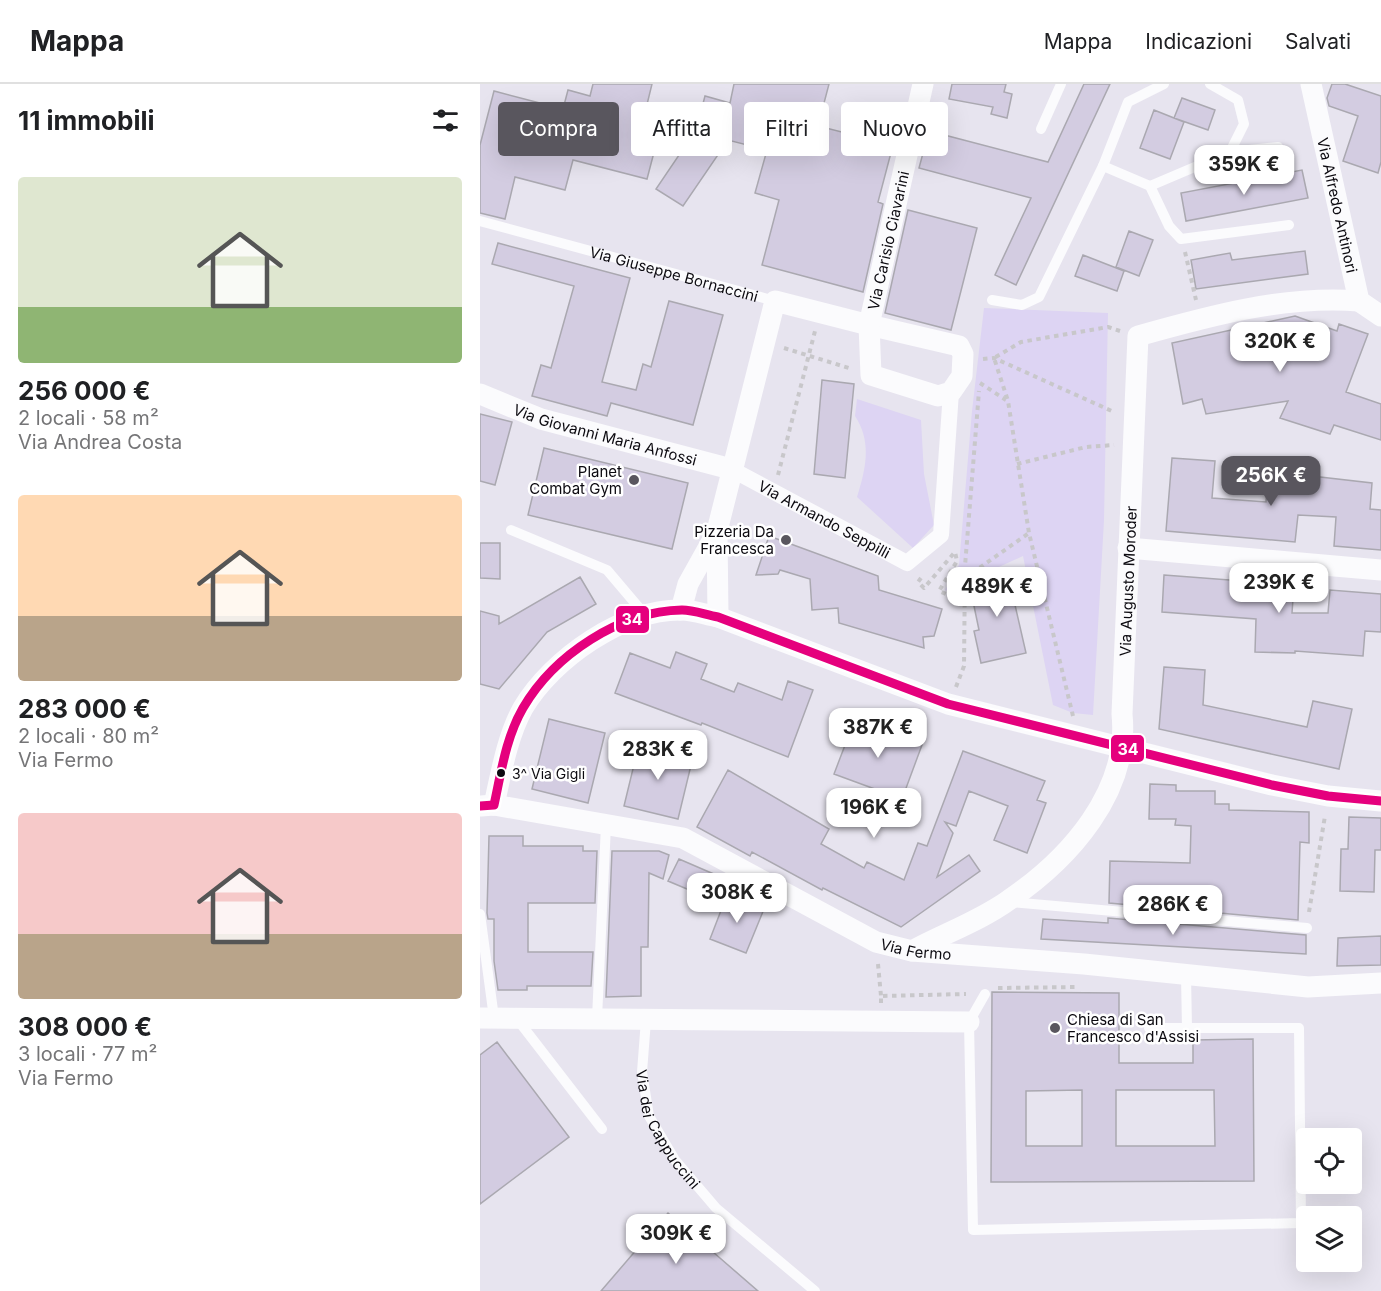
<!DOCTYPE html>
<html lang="it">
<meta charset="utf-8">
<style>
body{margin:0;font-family:Inter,sans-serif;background:#f6f6f6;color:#202124;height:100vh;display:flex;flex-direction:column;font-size:22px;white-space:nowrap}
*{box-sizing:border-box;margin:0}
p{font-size:20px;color:#757577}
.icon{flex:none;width:33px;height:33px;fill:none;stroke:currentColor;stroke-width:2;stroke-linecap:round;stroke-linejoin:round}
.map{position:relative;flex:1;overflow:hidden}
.side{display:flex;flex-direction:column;background:#fff;width:480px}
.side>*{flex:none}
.hud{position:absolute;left:18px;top:18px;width:570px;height:54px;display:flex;gap:12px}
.buttons{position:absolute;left:816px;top:1044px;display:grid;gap:12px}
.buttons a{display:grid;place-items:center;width:66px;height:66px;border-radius:6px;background:#fff;box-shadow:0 6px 24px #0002;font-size:30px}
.price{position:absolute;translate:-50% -51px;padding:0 14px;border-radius:12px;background:#fff;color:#222;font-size:20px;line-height:39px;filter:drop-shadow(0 2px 3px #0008)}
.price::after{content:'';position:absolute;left:50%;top:36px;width:18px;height:14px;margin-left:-9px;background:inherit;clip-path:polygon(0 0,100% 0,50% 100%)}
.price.selected{background:#59565e;color:#fff}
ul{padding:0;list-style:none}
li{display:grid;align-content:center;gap:12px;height:318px;padding:0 18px}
li span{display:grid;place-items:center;height:186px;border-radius:6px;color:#555}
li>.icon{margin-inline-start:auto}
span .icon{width:108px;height:108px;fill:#fffc;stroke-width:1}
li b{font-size:26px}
h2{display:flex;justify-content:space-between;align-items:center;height:72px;padding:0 18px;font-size:26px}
.tag{padding:0 21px;border-radius:6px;background:#fff;box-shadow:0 6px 24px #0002;font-size:21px;line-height:54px}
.tag.selected{background:#59565e;color:#fff}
header{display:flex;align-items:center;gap:36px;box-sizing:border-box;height:84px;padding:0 30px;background:#fff;border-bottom:2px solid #e0e0e0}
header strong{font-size:28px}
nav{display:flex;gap:33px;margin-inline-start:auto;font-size:21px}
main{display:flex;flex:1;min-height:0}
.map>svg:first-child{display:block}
</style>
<header>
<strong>Mappa</strong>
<nav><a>Mappa</a><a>Indicazioni</a><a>Salvati</a></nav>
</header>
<main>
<section class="side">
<h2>11 immobili<svg class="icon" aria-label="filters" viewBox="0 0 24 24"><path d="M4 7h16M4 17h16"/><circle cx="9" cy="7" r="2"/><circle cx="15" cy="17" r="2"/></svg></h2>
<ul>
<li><span style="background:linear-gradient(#dfe7d0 70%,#8fb573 0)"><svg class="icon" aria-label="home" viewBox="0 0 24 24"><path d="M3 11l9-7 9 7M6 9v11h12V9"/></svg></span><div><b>256 000 €</b><p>2 locali · 58 m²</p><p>Via Andrea Costa</p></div></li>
<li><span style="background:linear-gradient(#ffd9b3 65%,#b9a48a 0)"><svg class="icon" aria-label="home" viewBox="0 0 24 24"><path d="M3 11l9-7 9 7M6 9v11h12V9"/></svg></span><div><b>283 000 €</b><p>2 locali · 80 m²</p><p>Via Fermo</p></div></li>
<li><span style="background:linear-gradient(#f6c9c9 65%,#b9a48a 0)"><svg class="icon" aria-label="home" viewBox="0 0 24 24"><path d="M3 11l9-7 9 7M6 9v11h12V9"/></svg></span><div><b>308 000 €</b><p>3 locali · 77 m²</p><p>Via Fermo</p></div></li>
</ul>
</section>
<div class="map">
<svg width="901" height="1207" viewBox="0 0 901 1207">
<rect width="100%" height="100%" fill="#e7e4ef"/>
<path fill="#ddd4f3" d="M504,224L628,229L624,436L613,631L593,629L573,621L543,472L488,497L479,511L465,506L479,481L492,327Z
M377,315L441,336L444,390L454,441L433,464L377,413C386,384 392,358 375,332Z"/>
<path fill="#d3cce1" stroke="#aaa8b0" stroke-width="1.5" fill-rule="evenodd" d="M113,0H172L160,49L178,53L167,95L93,76L85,106L35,93L25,135L0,129V61L14,7L83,25L88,6L110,12Z
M254,0H349L338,42L413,61L398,118L403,120L383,208L282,181L299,116L275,109L287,66L248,56L203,122L176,105L216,46L225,12L250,19Z
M472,0H526L524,8L532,10L527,34L511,30L513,23L469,15Z
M604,0H630L536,201L515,191L551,114L439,84L449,47L568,78Z
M852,0H865L901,12V78L898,89L863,77L878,32L849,22L847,14Z
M702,14L735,26L728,46L694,34Z
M674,26L704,38L690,75L660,64Z
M822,86L828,114L706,137L701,109Z
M428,126L497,144L471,246L405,229Z
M649,147L673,156L659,192L636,183Z
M18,159L150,194L122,298L156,306L163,280L171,283L189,217L243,231L213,341L131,319L127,332L52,312L61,281L71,284L94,202L12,180Z
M825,167L828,190L716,205L711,176L750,169L752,176Z
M603,171L644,187L637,207L595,192Z
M815,232L857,247L859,240L888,250L866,308L901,320V356L854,341L850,350L800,334L808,317L726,330L722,315L703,320L692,259Z
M342,296L374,300L365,394L334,390Z
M0,330L32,338L15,401L0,397Z
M64,364L208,399L192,465L48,431Z
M692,374L735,377L732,414L786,418L788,387L892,399L890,425L901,426V466L854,462L856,433L818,431L815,458L686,447Z
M289,452L398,492L399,506L462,525L454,552L443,553L444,564L359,539L358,524L332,526L330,495L300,486L298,490L276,491Z
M0,459H20V495L0,494Z
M533,488L540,520L535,521L546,569L501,579L494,547L499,546L489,498Z
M684,491L814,501L812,529H848L850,506L901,510V548L885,547L883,572L815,567V569L775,568L776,535L682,528Z
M100,493L116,520L67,548L19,605L0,600V527L19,532V540Z
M196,568L227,580L221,595L254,608L258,599L302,616L308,597L333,606L308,673L222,639L221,641L135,609L150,569L190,584Z
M684,583L725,586L723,621L827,643L833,617L872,625L859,685L679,645Z
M69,635L125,649L108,719L52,705Z
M375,635L442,661L422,715L354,690Z
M159,660L213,673L198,735L144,722Z
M483,667L565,697L557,716L566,719L547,769L514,756L528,722L489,707L476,742L465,738L473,749L457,793L489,771L500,787L421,843L343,804L342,806L272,768L270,772L217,743L248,686L349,745L341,760L384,784L387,778L424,796L438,759L447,762Z
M670,700L696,701V707H735V720H749V726L829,728V759L820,758L818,836L629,819L630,777L710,779L711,742L695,741L696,735H669Z
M869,733L901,734V766H895L894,808L860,807L861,765H868Z
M9,752H43V762H103V767H117L115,819H48V868H113L111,902H47V906H18L14,877V835H8L7,829Z
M132,767H179L189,771L183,795L169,789L168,863H161V912L126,913Z
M199,775L236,791L226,813L188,797Z
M247,811L284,825L266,869L230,855Z
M628,834L826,851V870L561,855L563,835L628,839Z
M901,852V881L857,882L858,854Z
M512,908L639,909V979H713V956L773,955L774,1097L511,1098ZM602,1006V1062H546V1007ZM636,1006H734L735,1062H636Z
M17,958L89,1053L0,1120V971Z
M188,1129L278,1207H121Z"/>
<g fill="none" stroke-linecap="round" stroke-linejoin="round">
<path stroke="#c8c7ca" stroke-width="4" stroke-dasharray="4.5 4.5" stroke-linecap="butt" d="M705,168L716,216
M304,264L372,285
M503,275L514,274L634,328
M500,299L526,316
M537,380L606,363L634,361
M298,391L335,247
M441,494L438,498L444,504L475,468L477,477L459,507L483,517
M485,494L549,449
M476,603L484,582L485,482L499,307
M593,632L549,449L528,317L514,274L541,258L628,243L640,247
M829,828L845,732
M398,880L401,912
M518,904L598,903
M401,919V912L486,910"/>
<g stroke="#fbfbfd" stroke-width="10">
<path d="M561,45L581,0"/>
<path d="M750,68L798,63"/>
<path d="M623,82L670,102L689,142L701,155L809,141"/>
<path d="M670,102L750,68L764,40L758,16L730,0"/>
<path id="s1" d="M0,137L295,217"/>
<path d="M512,216L542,221L559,213L623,82L648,18L684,0"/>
<path d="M31,446L127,486L166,532"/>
<path d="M531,818L827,844"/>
<path d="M0,830L14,934"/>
<path d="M706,892L707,944"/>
<path d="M505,910L489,938L493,1146L821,1139L819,944H669"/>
<path d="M117,934L126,741"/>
<path d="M37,935L122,1045"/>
<path id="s2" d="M166,936L162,988L169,1032L195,1076L236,1124L335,1207"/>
</g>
<path stroke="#fbfbfd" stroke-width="16" id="s3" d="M251,385L427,479L461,451L471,308"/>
<g stroke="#fbfbfd" stroke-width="21">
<path id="s4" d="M831,0L879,217L901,232"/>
<path d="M389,241L479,262L483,270L482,292L471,308L458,312L391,291Z"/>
<path id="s5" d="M0,310L61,335L251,385"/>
<path d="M648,464L901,486"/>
<path d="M201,526L208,500L237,448"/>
<path id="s6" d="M238,533L237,447L295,217L389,241L443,0"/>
<path d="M14,721C21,690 27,653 43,624C72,575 143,525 202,526C214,526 226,531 238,533L468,620L792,701L848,712L901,717"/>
<path id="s7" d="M1,722L14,721L203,754L396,858L432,867L604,880L828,903L901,899"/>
<path id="s8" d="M432,867C463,850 500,837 529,816C589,775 650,708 642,630L658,252C729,232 805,211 879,217"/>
<path d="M0,934L489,938"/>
</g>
<defs>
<path id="bus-1" d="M0,722L14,721C21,689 26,653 43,624C74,571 140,527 202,526C214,526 226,531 238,533L468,620L792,701L848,712L901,717"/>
</defs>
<use href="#bus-1" stroke="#fff" stroke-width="14"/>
<use href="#bus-1" stroke="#e5007d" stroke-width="9"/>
</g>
<g fill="#59565e" stroke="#fff" stroke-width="2">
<circle cx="154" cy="396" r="6"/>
<circle cx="306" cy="456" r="6"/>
<circle cx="575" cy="944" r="6"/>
</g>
<circle fill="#0c0a10" stroke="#fff" stroke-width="2" cx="21" cy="689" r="5"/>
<g text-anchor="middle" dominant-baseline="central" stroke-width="5" stroke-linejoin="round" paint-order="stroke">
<g font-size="14" fill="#0c0a10" stroke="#fff" text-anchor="start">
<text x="32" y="689">3^ Via Gigli</text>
</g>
<g font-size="15" fill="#0c0a10" stroke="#fff">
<text stroke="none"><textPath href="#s4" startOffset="124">Via Alfredo Antinori</textPath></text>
<text stroke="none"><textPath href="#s6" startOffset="507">Via Carisio Ciavarini</textPath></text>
<text stroke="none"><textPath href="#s1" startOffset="201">Via Giuseppe Bornaccini</textPath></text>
<text stroke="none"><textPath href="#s5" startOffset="132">Via Giovanni Maria Anfossi</textPath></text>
<text stroke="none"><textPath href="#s3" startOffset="106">Via Armando Seppilli</textPath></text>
<text stroke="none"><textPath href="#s8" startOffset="471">Via Augusto Moroder</textPath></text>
<text stroke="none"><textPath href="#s7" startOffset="465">Via Fermo</textPath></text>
<text stroke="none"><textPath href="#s2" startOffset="116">Via dei Cappuccini</textPath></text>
</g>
<g font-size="15" fill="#0c0a10" stroke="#fff" text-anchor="end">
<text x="142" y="387">Planet<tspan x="142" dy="17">Combat Gym</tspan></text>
<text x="294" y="447">Pizzeria Da<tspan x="294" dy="17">Francesca</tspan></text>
<text x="587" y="935" text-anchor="start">Chiesa di San<tspan x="587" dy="17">Francesco d'Assisi</tspan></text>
</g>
</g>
<g stroke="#fff" stroke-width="2">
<rect x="135" y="521" width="35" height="29" rx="6" fill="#e5007d"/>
<rect x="630" y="650" width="35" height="29" rx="6" fill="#e5007d"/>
</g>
<g font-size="16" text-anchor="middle" font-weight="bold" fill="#fff">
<text x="152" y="541">34</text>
<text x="648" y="671">34</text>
</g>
</svg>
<div class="buttons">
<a><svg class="icon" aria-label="locate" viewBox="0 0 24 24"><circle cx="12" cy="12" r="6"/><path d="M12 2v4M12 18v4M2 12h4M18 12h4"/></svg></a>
<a><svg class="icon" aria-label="layers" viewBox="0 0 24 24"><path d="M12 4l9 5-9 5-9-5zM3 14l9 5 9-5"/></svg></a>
</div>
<b class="price" style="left:764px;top:112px">359K €</b>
<b class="price" style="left:800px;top:289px">320K €</b>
<b class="price selected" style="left:791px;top:423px">256K €</b>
<b class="price" style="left:799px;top:530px">239K €</b>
<b class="price" style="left:517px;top:534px">489K €</b>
<b class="price" style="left:398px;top:675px">387K €</b>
<b class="price" style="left:178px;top:697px">283K €</b>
<b class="price" style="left:394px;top:755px">196K €</b>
<b class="price" style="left:257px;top:840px">308K €</b>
<b class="price" style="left:693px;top:852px">286K €</b>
<b class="price" style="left:196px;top:1181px">309K €</b>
<div class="hud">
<a class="tag selected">Compra</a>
<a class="tag">Affitta</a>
<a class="tag">Filtri</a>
<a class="tag">Nuovo</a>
</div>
</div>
</main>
